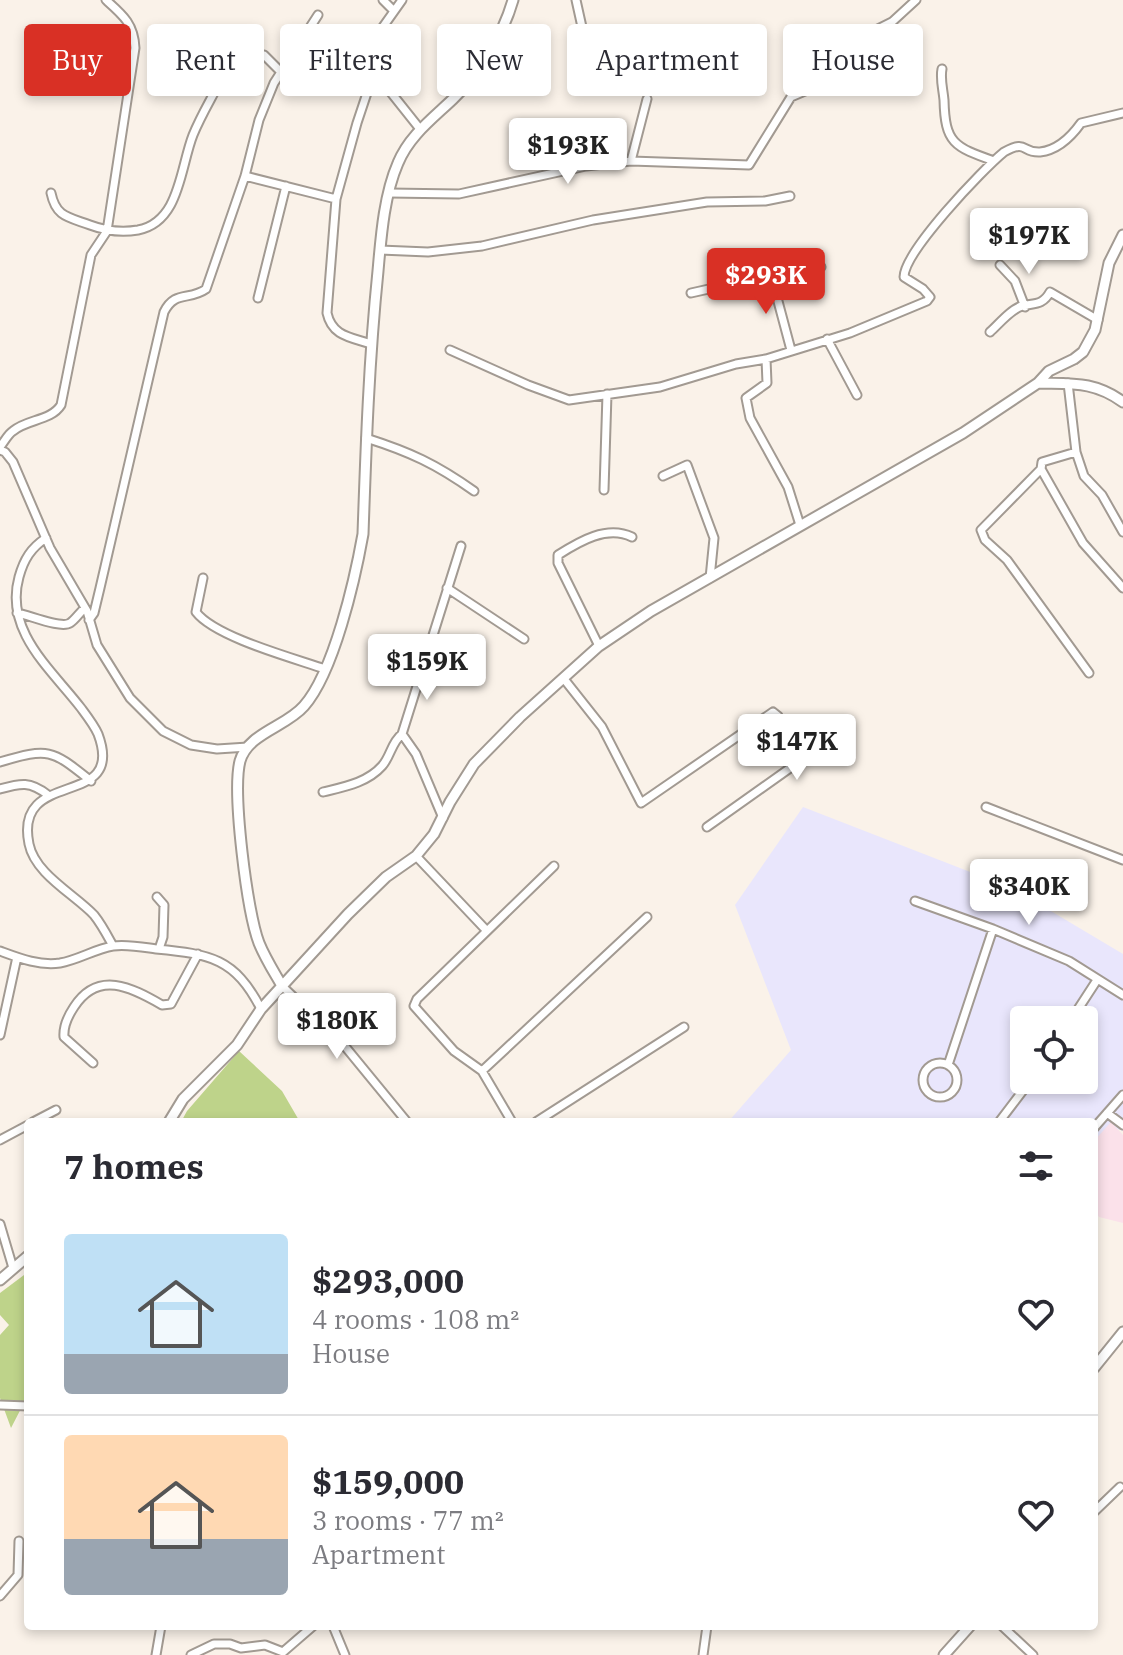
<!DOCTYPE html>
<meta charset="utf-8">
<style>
body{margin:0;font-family:"IBM Plex Serif",serif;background:#f2f2f3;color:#2b2b33;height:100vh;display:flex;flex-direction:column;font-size:30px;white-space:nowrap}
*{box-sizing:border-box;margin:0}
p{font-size:26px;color:#7c7c81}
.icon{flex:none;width:44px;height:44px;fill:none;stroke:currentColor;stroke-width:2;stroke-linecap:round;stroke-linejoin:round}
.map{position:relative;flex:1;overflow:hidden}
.side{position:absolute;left:24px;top:1118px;width:1074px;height:512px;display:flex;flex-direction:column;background:#fff;border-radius:8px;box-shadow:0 4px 12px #0003}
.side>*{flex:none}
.hud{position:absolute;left:24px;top:24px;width:1076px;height:72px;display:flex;gap:16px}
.tools{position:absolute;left:1010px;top:1006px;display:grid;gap:16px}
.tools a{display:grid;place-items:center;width:88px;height:88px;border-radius:8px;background:#fff;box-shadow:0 4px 12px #0003;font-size:40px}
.price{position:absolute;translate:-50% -68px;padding:0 18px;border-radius:8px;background:#fff;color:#222;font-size:26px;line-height:52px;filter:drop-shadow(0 2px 4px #0008)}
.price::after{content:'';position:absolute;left:50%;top:48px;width:24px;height:18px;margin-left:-12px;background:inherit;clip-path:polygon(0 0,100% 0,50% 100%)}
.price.selected{background:#d93025;color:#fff}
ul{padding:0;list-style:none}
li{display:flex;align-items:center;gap:24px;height:200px;padding:0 40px}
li+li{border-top:2px solid #e1e1e2}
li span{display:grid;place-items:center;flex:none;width:224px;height:160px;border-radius:8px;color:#555}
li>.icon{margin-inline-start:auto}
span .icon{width:96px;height:96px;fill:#fffc;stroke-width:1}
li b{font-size:34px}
h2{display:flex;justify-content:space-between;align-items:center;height:96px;padding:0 40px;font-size:34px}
.tag{padding:0 28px;border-radius:8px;background:#fff;box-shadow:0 4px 12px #0003;font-size:28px;line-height:72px}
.tag.selected{background:#d93025;color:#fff}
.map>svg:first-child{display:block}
</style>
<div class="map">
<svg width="1123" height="1655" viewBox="0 0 1123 1655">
<rect width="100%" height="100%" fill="#faf2e9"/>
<path fill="#e9e6fc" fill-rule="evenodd" d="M803,807L1014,889L1123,954V1131L1111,1127L1094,1147V1122H728L791,1050L735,905ZM1024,1020H1084V1080H1024Z"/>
<path fill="#fbe1ea" d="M1111,1122L1123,1135V1223L1099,1217L1094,1208V1141Z"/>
<path fill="#bed38a" d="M239,1051L282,1091L300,1122H181L187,1111Z
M28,1272V1395L11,1428L0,1398V1335L9,1325L0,1315V1293Z"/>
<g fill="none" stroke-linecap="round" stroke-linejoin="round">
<defs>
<path id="minor" d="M383,0L394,11
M402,0L368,48L377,75L420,129
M576,0L582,27
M942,69C940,79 943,89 944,100C945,143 954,147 994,161
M631,161L647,99
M245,176L336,199
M51,193C56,217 68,217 90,225C106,231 120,233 138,230C180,222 180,168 193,135C199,120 207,106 215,91C226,68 236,53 264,55L281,72
M389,193L459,194L586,166L631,161L749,165L791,97L826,82L854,41L892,22L916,0
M380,250L428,252L482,246L593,220L707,202L765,201L790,196
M1000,265L1015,281L1025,307
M771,275L791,350
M691,293L771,275L821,267
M258,298L286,186
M990,332C998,325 1011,309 1022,306C1035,303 1043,305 1050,292L1098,320
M827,339L857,395
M371,344C350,337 332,336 327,313L336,199L357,123L371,81L377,75
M450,350L528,385L569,400L660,387L736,364L766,359L850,333L927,301L930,297L923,289L904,277C904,252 982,170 1004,152C1028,139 1021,153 1040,152C1058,150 1071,137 1081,123L1123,113
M766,359L767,383L746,398L750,418L788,487L800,525
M1068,383L1076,452L1084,476L1102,495L1123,532
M366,438C410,452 436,464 474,491
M0,447C4,442 8,434 13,431C27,419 51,421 61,405L91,255L107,231L135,48C134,24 123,15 106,0
M0,450L5,452L13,462L50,548L87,611L97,645L130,698L163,731L191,745L217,749L248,747
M1076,452L1042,462L1041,469L981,530L985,540L1007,560L1089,673
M1041,469L1083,543L1123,588
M663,476L687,465L714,538L710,578
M604,490L607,394
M46,538C31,548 24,559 19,577C4,631 51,669 81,708C87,716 94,725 98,734C127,811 13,766 29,844C35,874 74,894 94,915C102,925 107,935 113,946
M203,578L196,612C215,637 293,658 325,669
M447,588L524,639
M17,613C29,615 61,629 70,623C75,620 80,612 85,608
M89,620L94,613L100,588L164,312C175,290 189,301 206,289L245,176L259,120L274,83L318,15
M599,646L558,563V555C580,541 607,525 632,537
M564,679L602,727L641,803L773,712L778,716L800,761L707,827
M402,734L416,754L443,818
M0,762C50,747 52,750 91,781
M0,789C21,783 30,781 48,795
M323,792C343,787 367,783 382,766C391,756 391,743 402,734L461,546
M986,807L1123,860
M416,856L487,931
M157,897L164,905L163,937L159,949
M915,901L993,929L1069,961L1123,995
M0,951C19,958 39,966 60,963C78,960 95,949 113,946C127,944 142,947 156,949C210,954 235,958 261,1009
M282,986L343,1044L407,1122
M1071,1020L1097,980
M0,1035L17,957
M93,1063L64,1037C63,1026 68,1016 74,1007C98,970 131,987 162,1005L171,1004L198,954
M923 1080a17 17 0 1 1 34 0a17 17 0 1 1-34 0Z
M948,1065L993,929
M482,1071L647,917
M1107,1113L1123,1125
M33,1122L56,1110
M512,1122L482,1071L454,1051L414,1006L417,999L554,866
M536,1122L684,1027
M999,1122L1031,1080
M1094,1128L1123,1095
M0,1140L28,1125
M0,1224L13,1268
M0,1405L28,1406
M1094,1512L1120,1487
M0,1596L18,1575L19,1541
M333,1626L345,1655
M1002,1626L1033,1655
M156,1655L161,1626
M191,1655L214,1644H230L241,1648L265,1645L283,1652L313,1626
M703,1655L707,1626"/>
<path id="tertiary" d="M1038,383C1072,384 1094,381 1123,402
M282,986C274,972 265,958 259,943C247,912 232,792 240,761C248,733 286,727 304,706C334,672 355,579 363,534C366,446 369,359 378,271C381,237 384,195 398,163C409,136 432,119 453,99C479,74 503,35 513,0
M169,1122L183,1099L237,1045L261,1009L348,914L386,877L416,856L434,834L450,802L474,764L520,717L599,646L651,611L963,433L1038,383L1049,371L1074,359L1083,352L1095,330L1109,263L1123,235
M0,1280L28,1256
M1094,1368L1123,1332
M944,1655L970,1626"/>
</defs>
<use href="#minor" stroke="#a29a92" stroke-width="11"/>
<use href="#tertiary" stroke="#a29a92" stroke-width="13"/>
<use href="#minor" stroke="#fff" stroke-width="7"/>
<use href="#tertiary" stroke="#fff" stroke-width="9"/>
</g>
</svg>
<div class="tools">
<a><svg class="icon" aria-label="locate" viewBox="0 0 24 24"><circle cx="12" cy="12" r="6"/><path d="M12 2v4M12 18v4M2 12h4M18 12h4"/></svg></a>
</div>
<b class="price" style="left:568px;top:186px">$193K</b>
<b class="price" style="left:1029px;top:276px">$197K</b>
<b class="price selected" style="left:766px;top:316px">$293K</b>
<b class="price" style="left:427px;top:702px">$159K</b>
<b class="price" style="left:797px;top:782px">$147K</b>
<b class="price" style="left:1029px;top:927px">$340K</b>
<b class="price" style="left:337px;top:1061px">$180K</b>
<div class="hud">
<a class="tag selected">Buy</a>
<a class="tag">Rent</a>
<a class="tag">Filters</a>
<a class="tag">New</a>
<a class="tag">Apartment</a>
<a class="tag">House</a>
</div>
<section class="side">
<h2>7 homes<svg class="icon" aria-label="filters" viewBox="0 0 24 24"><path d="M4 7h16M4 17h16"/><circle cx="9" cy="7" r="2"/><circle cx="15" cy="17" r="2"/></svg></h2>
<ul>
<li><span style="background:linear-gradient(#bfe0f5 75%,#9aa5b1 0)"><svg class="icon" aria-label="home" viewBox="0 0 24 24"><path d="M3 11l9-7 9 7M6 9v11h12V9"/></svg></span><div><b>$293,000</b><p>4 rooms · 108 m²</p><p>House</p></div><svg class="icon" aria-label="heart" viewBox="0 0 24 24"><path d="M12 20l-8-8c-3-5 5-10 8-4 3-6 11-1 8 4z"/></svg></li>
<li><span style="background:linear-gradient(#ffd9b3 65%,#9aa5b1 0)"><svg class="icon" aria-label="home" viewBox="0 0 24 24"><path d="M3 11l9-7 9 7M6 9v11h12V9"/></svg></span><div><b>$159,000</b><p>3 rooms · 77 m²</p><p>Apartment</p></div><svg class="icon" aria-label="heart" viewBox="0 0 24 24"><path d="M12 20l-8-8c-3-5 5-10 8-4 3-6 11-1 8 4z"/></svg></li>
</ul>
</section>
</div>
